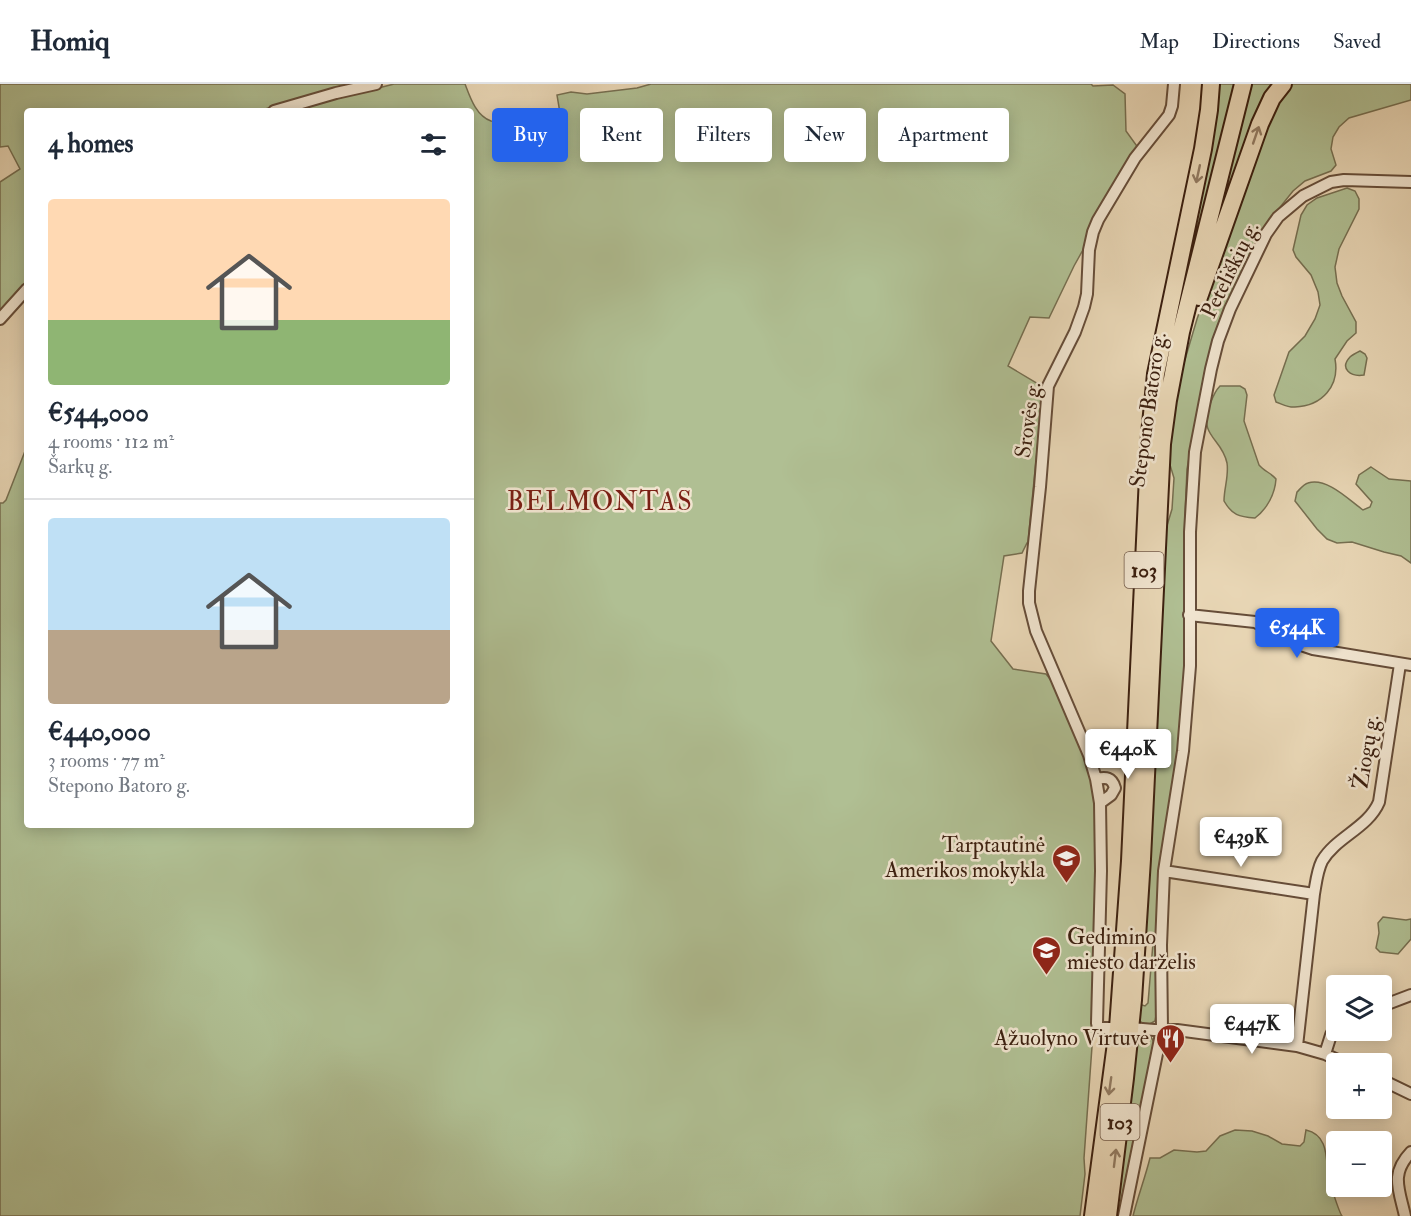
<!DOCTYPE html>
<meta charset="utf-8">
<style>
body{margin:0;font-family:"IM FELL Double Pica",serif;background:#f2f2f3;color:#1f2937;height:100vh;display:flex;flex-direction:column;font-size:22px;white-space:nowrap}
*{box-sizing:border-box;margin:0}
p{font-size:20px;color:#747a83}
.icon{flex:none;width:33px;height:33px;fill:none;stroke:currentColor;stroke-width:2;stroke-linecap:round;stroke-linejoin:round}
.map{position:relative;flex:1;overflow:hidden}
.sheet{position:absolute;left:24px;top:24px;width:450px;height:720px;display:flex;flex-direction:column;background:#fff;border-radius:6px;box-shadow:0 3px 15px #0003}
.sheet>*{flex:none}
.hud{position:absolute;left:492px;top:24px;width:570px;height:54px;display:flex;gap:12px}
.controls{position:absolute;left:1326px;top:891px;display:grid;gap:12px}
.controls a{display:grid;place-items:center;width:66px;height:66px;border-radius:6px;background:#fff;box-shadow:0 3px 15px #0003;font-size:30px}
.price{position:absolute;translate:-50% -51px;padding:0 14px;border-radius:6px;background:#fff;color:#222;font-size:20px;line-height:39px;filter:drop-shadow(0 2px 3px #0008)}
.price::after{content:'';position:absolute;left:50%;top:36px;width:18px;height:14px;margin-left:-9px;background:inherit;clip-path:polygon(0 0,100% 0,50% 100%)}
.price.on{background:#2563eb;color:#fff}
ul{padding:0;list-style:none}
li{display:grid;align-content:center;gap:12px;height:318px;padding:0 24px}
li+li{border-top:2px solid #e0e1e3}
li span{display:grid;place-items:center;height:186px;border-radius:6px;color:#555}
li>.icon{margin-inline-start:auto}
span .icon{width:108px;height:108px;fill:#fffc;stroke-width:1}
li b{font-size:26px}
h2{display:flex;justify-content:space-between;align-items:center;height:72px;padding:0 24px;font-size:26px}
.pill{padding:0 21px;border-radius:6px;background:#fff;box-shadow:0 3px 15px #0003;font-size:21px;line-height:54px}
.pill.on{background:#2563eb;color:#fff}
header{display:flex;align-items:center;gap:36px;box-sizing:border-box;height:84px;padding:0 30px;background:#fff;border-bottom:2px solid #e0e1e3}
header strong{font-size:28px}
nav{display:flex;gap:33px;margin-inline-start:auto;font-size:21px}
.map>svg:first-child{display:block}
</style>
<header>
<strong>Homiq</strong>
<nav><a>Map</a><a>Directions</a><a>Saved</a></nav>
</header>
<div class="map">
<svg width="1411" height="1132" viewBox="0 0 1411 1132">
<rect width="100%" height="100%" fill="#e9d7b6"/>
<filter id="stains"><feTurbulence type="fractalNoise" baseFrequency=".00333" numOctaves="4"/><feColorMatrix values="0 0 0 0 .2 0 0 0 0 .09 0 0 0 0 .02 0 0 0 .5 -.17"/></filter>
<radialGradient id="worn" r=".72"><stop offset=".6" stop-color="#630" stop-opacity="0"/><stop offset="1" stop-color="#630" stop-opacity=".3"/></radialGradient>
<path fill="#b0bf93" stroke="#766f51" stroke-width="1.5" d="M0,0H361L293,16L259,27H27V199L0,227V98L20,85L8,62L0,63Z
M394,0H465C470,13 476,32 491,37C495,38 501,37 506,37L515,56L562,41L557,11L571,8L587,10L637,4L651,0H1091L1093,2L1113,1L1125,10L1126,47L1139,65L1074,182L1049,234L1030,233L1008,282L1040,301L1043,305L1028,458L1027,459L1022,469L1004,472L991,557L1013,585L1046,590L1066,615L1089,671L1101,731L1097,893L1084,1074L1085,1090L1080,1132H0V419H3L6,416L27,362V741H471V27H288Z
M1217,0H1238L1167,278Z
M1248,0H1276L1209,170Z
M1290,0H1411V16L1349,34L1339,43L1333,53L1331,65L1336,81L1331,87L1305,97L1293,107L1269,137L1215,254L1205,286L1187,385L1185,431V598L1157,926L1155,937L1148,941L1143,940L1138,935L1139,920L1145,922L1148,919L1153,859L1148,858L1144,837L1162,458L1172,425L1174,394L1167,371L1181,289L1197,235L1267,36Z
M1347,104L1355,107L1359,115V125L1339,165L1335,183L1337,199L1342,212L1356,238V249L1347,257L1335,275C1340,302 1322,322 1295,323C1289,324 1282,320 1276,318L1274,311L1289,268L1305,252L1315,235L1320,221L1318,208L1311,191L1296,173L1293,166L1301,131L1307,121L1317,114Z
M1360,267L1365,270L1367,274L1364,291C1351,293 1339,285 1350,273C1351,272 1358,268 1360,267Z
M1220,302H1240L1245,305L1247,311L1244,337L1259,381C1264,387 1271,389 1276,395C1275,410 1267,425 1255,434C1239,433 1232,431 1224,417C1224,404 1229,392 1227,379C1222,354 1199,353 1209,323C1212,315 1214,308 1220,302Z
M1371,383L1389,395L1411,397V479L1401,472L1384,468L1352,458L1337,459L1327,455L1317,445L1295,417L1297,408C1300,405 1304,400 1308,399C1327,393 1349,416 1363,426L1370,423L1372,418L1356,400L1359,391Z
M1383,833L1406,836L1411,835V855L1398,870L1380,868L1376,864L1379,849L1378,839Z
M1142,950L1151,953L1154,958L1118,1132H1113L1135,957Z
M1235,1046L1252,1047L1268,1052L1282,1060L1300,1062L1304,1058L1306,1046C1328,1051 1326,1073 1328,1090C1329,1097 1339,1128 1342,1132H1133C1138,1112 1145,1094 1150,1074H1160L1174,1066L1197,1068L1206,1067L1220,1052Z"/>
<g fill="none" stroke-linecap="round" stroke-linejoin="round">
<defs>
<path id="street" d="M1174,0L1172,22L1169,31L1135,74L1098,136L1093,148L1089,166L1087,210L1084,223L1075,248L1048,302L1040,403L1029,507V519L1036,547L1089,671L1096,695L1100,719L1101,787L1097,939L1098,944H1131L1154,946H1177L1297,962L1325,970L1346,980
M274,27L336,9L376,0
M0,235L27,205
M1189,531L1255,538L1304,562L1313,565L1411,581
M1096,695C1106,693 1112,693 1115,704L1111,711L1100,719
M1164,787L1314,810
M1382,922L1411,911
M1297,962L1314,810C1316,799 1317,787 1322,777C1336,753 1368,744 1379,718L1400,580
M1325,970L1331,951L1336,942
M1382,996L1411,1010
M1124,1132L1162,945L1161,861L1164,787L1183,667L1190,582V448L1195,368L1211,285L1218,257L1230,225L1266,150L1278,133L1303,112L1331,98L1344,96L1411,98
M1405,1132C1399,1105 1390,1090 1411,1068"/>
<path id="primary" d="M1199,213L1260,40L1272,14L1283,0
M1093,1132L1118,944L1130,777L1150,350L1156,290L1203,65L1209,26L1211,0
M1108,1132L1125,994L1133,916L1142,775L1162,360L1168,316L1181,248L1243,0"/>
</defs>
<use href="#street" stroke="#664d39" stroke-width="14"/>
<use href="#primary" stroke="#3b1f0f" stroke-width="20"/>
<use href="#street" stroke="#f1e5d0" stroke-width="10"/>
<use href="#primary" stroke="#e9d7b6" stroke-width="16"/>
</g>
<defs><path id="oneway-shaft" d="M-6 0H5M1.5-3L5.5 0L1.5 3" fill="none" stroke-width="1.6" stroke-linecap="round" stroke-linejoin="round" transform="scale(1.5)"/></defs>
<g stroke="#927b62">
<use href="#oneway-shaft" transform="translate(1256 51) rotate(-71)"/>
<use href="#oneway-shaft" transform="translate(1198 90) rotate(102)"/>
<use href="#oneway-shaft" transform="translate(1110 1002) rotate(98)"/>
<use href="#oneway-shaft" transform="translate(1115 1074) rotate(-83)"/>
</g>
<defs>
<symbol id="school-pin" viewBox="-11 -11 22 30"><path d="M0 17L-7.5 6A9.5 9.5 0 1 1 7.5 6Z" fill="#8f2418" stroke="#f1e5d0"/><path d="M0-5L7-2L0 1L-7-2ZM-4 1L0 2.5L4 1V4Q0 6-4 4Z" fill="#fff"/></symbol>
<symbol id="restaurant-pin" viewBox="-11 -11 22 30"><path d="M0 17L-7.5 6A9.5 9.5 0 1 1 7.5 6Z" fill="#8f2418" stroke="#f1e5d0"/><path d="M-5-6h1v4h1v-4h1v4h1v-4h1v5L-1.5 .5V6h-2V.5L-5-1ZM5-6V6H3V1.5H1.5Q1.5-4 5-6Z" fill="#fff"/></symbol>
</defs>
<g fill-rule="evenodd">
<use href="#school-pin" x="1050" y="758" width="33" height="45"/>
<use href="#school-pin" x="1030" y="850" width="33" height="45"/>
<use href="#restaurant-pin" x="1154" y="938" width="33" height="45"/>
</g>
<g text-anchor="middle" dominant-baseline="central" stroke-width="5" stroke-linejoin="round" paint-order="stroke">
<g fill="#f1e5d0" stroke="#725a49" stroke-width="1.5">
<rect x="1124.5" y="468" width="39" height="36" rx="4.5"/>
<rect x="1100.5" y="1020" width="39" height="36" rx="4.5"/>
</g>
<g font-size="21" font-weight="bold" fill="#3b1f0f">
<text x="1144" y="486">103</text>
<text x="1120" y="1038">103</text>
</g>
<g font-size="22" fill="#3b1f0f" stroke="#f1e5d0">
<text transform="translate(1230 186) rotate(-64)">Peteliškių g.</text>
<text transform="translate(1148 326) rotate(-82)">Stepono Batoro g.</text>
<text transform="translate(1028 336) rotate(-82)">Srovės g.</text>
<text transform="translate(1366 668) rotate(-81)">Žiogų g.</text>
</g>
<g font-size="22" fill="#3b1f0f" stroke="#f1e5d0" text-anchor="end">
<text x="1045" y="761">Tarptautinė<tspan x="1045" dy="25">Amerikos mokykla</tspan></text>
<text x="1067" y="853" text-anchor="start">Gedimino<tspan x="1067" dy="25">miesto darželis</tspan></text>
<text x="1149" y="954">Ąžuolyno Virtuvė</text>
</g>
<g font-size="26" letter-spacing="1.5" fill="#7a1f14" stroke="#f1e5d0">
<text x="600" y="418">BELMONTAS</text>
</g>
</g>
<rect width="100%" height="100%" filter="url(#stains)"/>
<rect width="100%" height="100%" fill="url(#worn)"/>
</svg>
<div class="controls">
<a><svg class="icon" aria-label="layers" viewBox="0 0 24 24"><path d="M12 4l9 5-9 5-9-5zM3 14l9 5 9-5"/></svg></a>
<a>+</a>
<a>−</a>
</div>
<b class="price on" style="left:1297px;top:575px">€544K</b>
<b class="price" style="left:1128px;top:696px">€440K</b>
<b class="price" style="left:1241px;top:784px">€439K</b>
<b class="price" style="left:1252px;top:971px">€447K</b>
<div class="hud">
<a class="pill on">Buy</a>
<a class="pill">Rent</a>
<a class="pill">Filters</a>
<a class="pill">New</a>
<a class="pill">Apartment</a>
</div>
<section class="sheet">
<h2>4 homes<svg class="icon" aria-label="filters" viewBox="0 0 24 24"><path d="M4 7h16M4 17h16"/><circle cx="9" cy="7" r="2"/><circle cx="15" cy="17" r="2"/></svg></h2>
<ul>
<li><span style="background:linear-gradient(#ffd9b3 65%,#8fb573 0)"><svg class="icon" aria-label="home" viewBox="0 0 24 24"><path d="M3 11l9-7 9 7M6 9v11h12V9"/></svg></span><div><b>€544,000</b><p>4 rooms · 112 m²</p><p>Šarkų g.</p></div></li>
<li><span style="background:linear-gradient(#bfe0f5 60%,#b9a48a 0)"><svg class="icon" aria-label="home" viewBox="0 0 24 24"><path d="M3 11l9-7 9 7M6 9v11h12V9"/></svg></span><div><b>€440,000</b><p>3 rooms · 77 m²</p><p>Stepono Batoro g.</p></div></li>
</ul>
</section>
</div>
